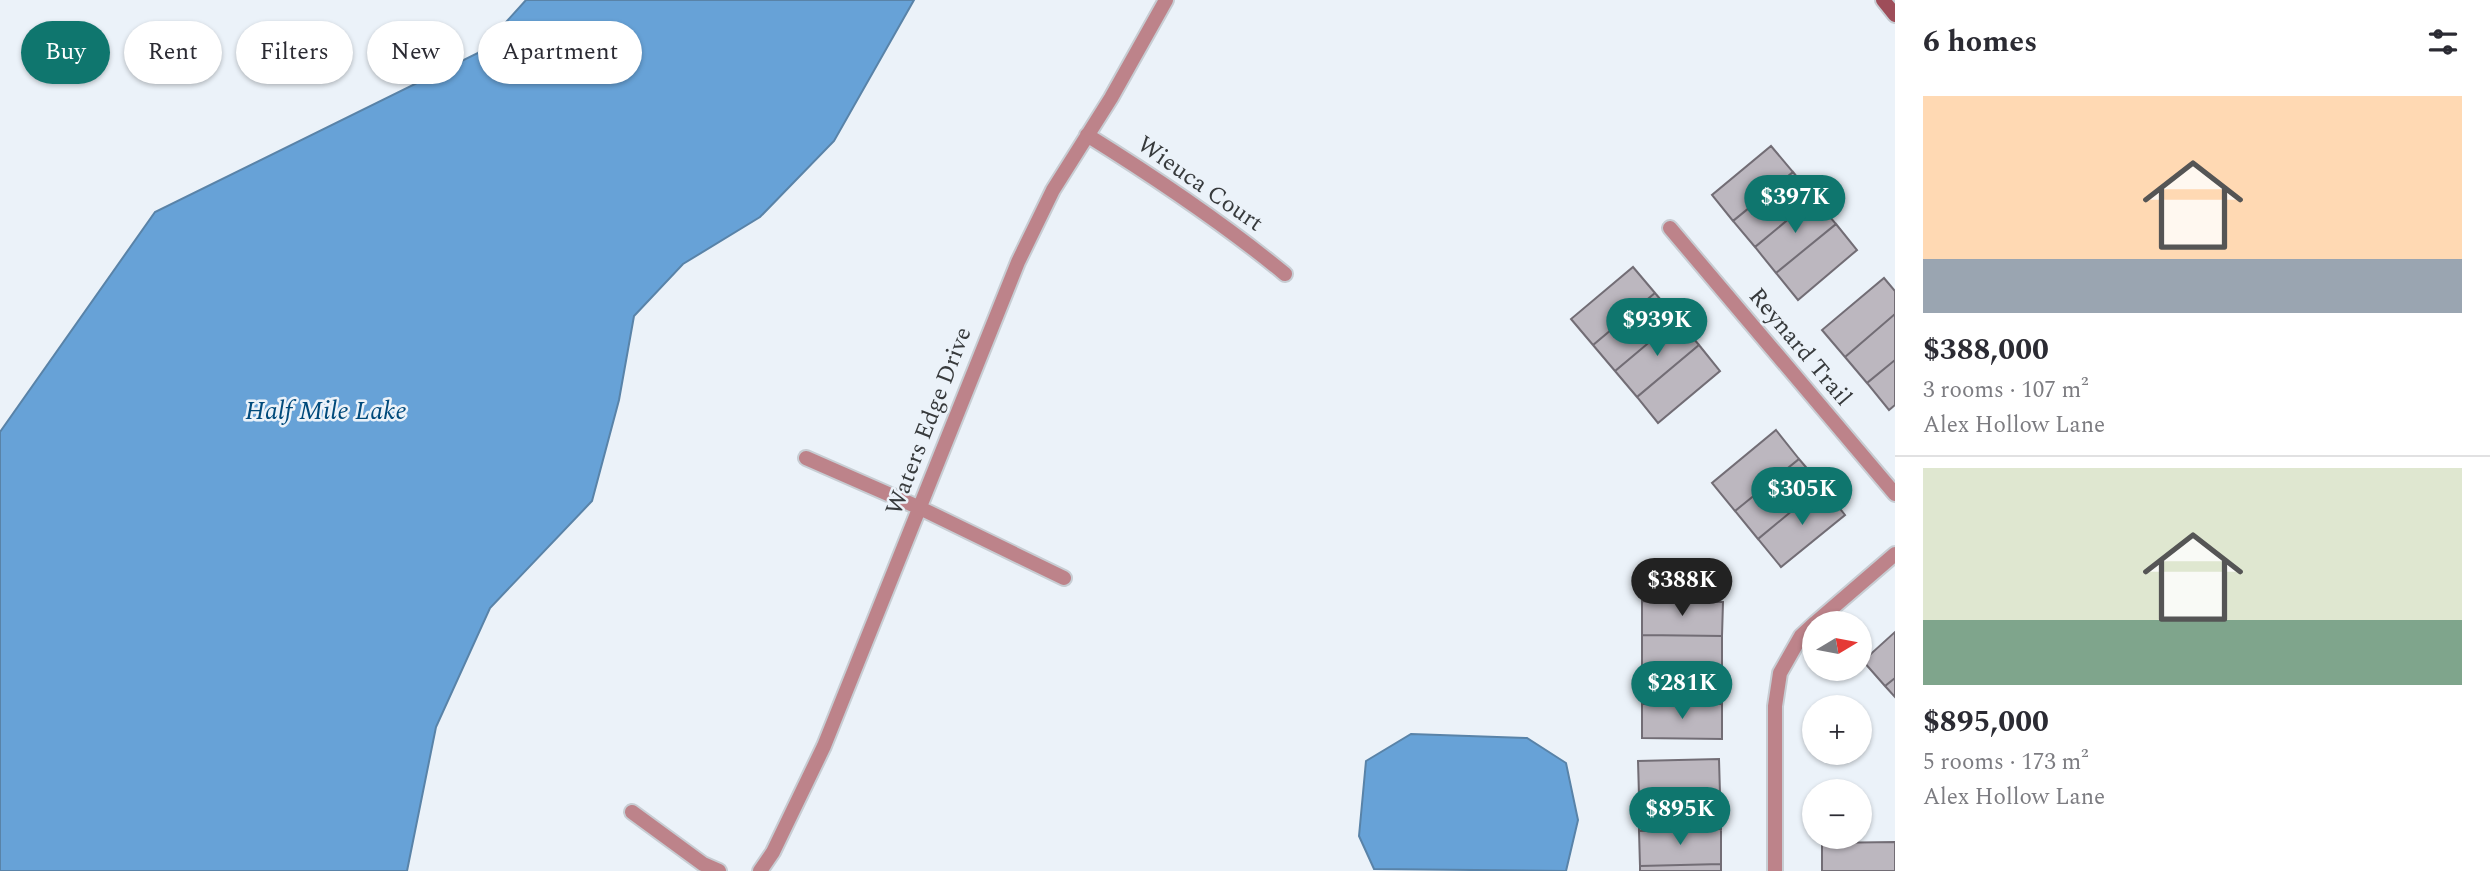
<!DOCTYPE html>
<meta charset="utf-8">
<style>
body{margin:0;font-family:Spectral,serif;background:#f2f2f3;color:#2b2b33;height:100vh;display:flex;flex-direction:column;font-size:26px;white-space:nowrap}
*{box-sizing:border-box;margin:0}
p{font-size:23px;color:#7c7c81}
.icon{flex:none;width:38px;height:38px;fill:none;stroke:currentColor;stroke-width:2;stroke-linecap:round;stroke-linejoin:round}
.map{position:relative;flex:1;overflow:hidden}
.side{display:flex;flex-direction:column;background:#fff;width:595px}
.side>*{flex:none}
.guide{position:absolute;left:21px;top:21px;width:665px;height:63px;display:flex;gap:14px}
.needle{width:46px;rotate:80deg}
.fabs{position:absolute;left:1802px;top:611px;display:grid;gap:14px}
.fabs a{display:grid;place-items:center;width:70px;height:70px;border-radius:50%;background:#fff;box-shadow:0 2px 5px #0004;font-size:35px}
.price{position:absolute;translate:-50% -60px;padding:0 16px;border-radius:24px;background:#0f766e;color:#fff;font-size:23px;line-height:46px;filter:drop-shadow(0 2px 4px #0008)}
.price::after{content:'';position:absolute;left:50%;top:42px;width:21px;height:16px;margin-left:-10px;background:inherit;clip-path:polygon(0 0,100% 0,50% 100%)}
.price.on{background:#222;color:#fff}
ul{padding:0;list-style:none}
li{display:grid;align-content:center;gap:14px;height:371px;padding:0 28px}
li+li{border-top:2px solid #e1e1e2}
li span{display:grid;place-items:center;height:217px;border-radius:0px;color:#555}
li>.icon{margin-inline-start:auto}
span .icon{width:126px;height:126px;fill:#fffc;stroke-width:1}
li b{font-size:30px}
h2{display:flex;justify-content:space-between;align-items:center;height:84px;padding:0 28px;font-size:30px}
.tag{padding:0 24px;border-radius:32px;background:#fff;box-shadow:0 2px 5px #0004;font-size:24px;line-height:63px}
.tag.on{background:#0f766e;color:#fff}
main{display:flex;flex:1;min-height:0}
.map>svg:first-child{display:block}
</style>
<main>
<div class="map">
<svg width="1895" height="871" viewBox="0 0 1895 871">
<rect width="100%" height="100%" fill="#ebf2f9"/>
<path fill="#67a2d7" stroke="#5983a8" stroke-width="2" d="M526,0H914L834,141L760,217L683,264L634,316L619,400L592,501L490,608L436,727L407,871H0V432L155,212L478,53Z
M1411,734L1527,738L1566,763L1578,820L1566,871L1374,869L1359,836L1366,761Z"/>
<path fill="#bcb7bf" stroke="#726d75" stroke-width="2" d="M1771,146L1793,172L1733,221L1712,195Z
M1793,172L1814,198L1755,247L1733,221Z
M1814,198L1836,224L1776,273L1755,247Z
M1836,224L1857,250L1798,300L1776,273Z
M1633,267L1655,293L1593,345L1571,319Z
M1884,278L1895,291V314L1845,357L1822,330Z
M1655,293L1677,319L1615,371L1593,345Z
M1895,314V360L1867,383L1845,357Z
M1677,319L1699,345L1637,397L1615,371Z
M1699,345L1720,371L1658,423L1637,397Z
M1895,360V405L1889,410L1867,383Z
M1776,430L1799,459L1735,511L1712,483Z
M1799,459L1822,486L1758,539L1735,511Z
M1822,486L1845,515L1781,567L1758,539Z
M1642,601L1723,602L1722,636L1642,635Z
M1895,632V678L1885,686L1863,661Z
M1642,635L1722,636V670H1642Z
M1642,670H1722V704H1642Z
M1895,678V697L1885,686Z
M1642,704H1722V739L1642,738Z
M1719,759L1720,794L1639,796L1638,761Z
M1720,794L1721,829L1639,831V796Z
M1721,829V864L1640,866L1639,831Z
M1895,842V871H1822V843Z
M1721,864V871H1640V866Z"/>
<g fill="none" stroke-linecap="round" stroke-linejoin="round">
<defs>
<path id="street" d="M1087,135C1156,178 1222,222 1285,274
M1670,228L1895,494
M806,458L920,508L1064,578
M1815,623L1895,554
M632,812L703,864L719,871
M760,871L773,852L824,746L1018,262L1053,190L1111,98L1166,0
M1775,871V706L1780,673L1801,636L1815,623"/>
<path id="secondary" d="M1883,0L1895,15"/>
</defs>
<use href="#street" stroke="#c7cdd3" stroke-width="18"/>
<use href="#secondary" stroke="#c7cdd3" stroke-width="18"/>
<use href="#street" stroke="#bd838a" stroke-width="14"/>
<use href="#secondary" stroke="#9e4d59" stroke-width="14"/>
</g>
<g text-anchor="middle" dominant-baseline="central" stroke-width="5" stroke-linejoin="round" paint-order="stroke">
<g font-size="24" fill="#373a3c" stroke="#ebf2f9">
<text transform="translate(1200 184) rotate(35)">Wieuca Court</text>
<text transform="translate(1800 347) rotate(50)">Reynard Trail</text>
<text transform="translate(929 421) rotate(-69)">Waters Edge Drive</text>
</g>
<g font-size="26" font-style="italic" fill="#004a7b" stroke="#ebf2f9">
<text x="326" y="411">Half Mile Lake</text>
</g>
</g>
</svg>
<div class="fabs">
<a><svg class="needle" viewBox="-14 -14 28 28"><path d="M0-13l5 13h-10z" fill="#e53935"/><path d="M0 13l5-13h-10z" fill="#7c7c81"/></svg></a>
<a>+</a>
<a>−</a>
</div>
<b class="price" style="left:1795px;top:235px">$397K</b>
<b class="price" style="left:1657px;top:358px">$939K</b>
<b class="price" style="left:1802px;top:527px">$305K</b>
<b class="price on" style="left:1682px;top:618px">$388K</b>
<b class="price" style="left:1682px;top:721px">$281K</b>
<b class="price" style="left:1680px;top:847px">$895K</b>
<div class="guide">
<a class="tag on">Buy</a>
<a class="tag">Rent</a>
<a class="tag">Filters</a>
<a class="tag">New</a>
<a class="tag">Apartment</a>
</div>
</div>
<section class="side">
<h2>6 homes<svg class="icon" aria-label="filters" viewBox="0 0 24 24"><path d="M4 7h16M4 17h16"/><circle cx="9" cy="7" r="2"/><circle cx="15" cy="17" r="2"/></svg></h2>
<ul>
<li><span style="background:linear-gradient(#ffd9b3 75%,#9aa5b1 0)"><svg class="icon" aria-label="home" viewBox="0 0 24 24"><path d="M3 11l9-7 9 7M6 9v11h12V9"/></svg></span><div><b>$388,000</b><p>3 rooms · 107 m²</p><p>Alex Hollow Lane</p></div></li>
<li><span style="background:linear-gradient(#dfe7d0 70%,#7fa58c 0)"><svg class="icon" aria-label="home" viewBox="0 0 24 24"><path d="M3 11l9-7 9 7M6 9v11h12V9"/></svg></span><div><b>$895,000</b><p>5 rooms · 173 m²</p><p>Alex Hollow Lane</p></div></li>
</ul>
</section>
</main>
